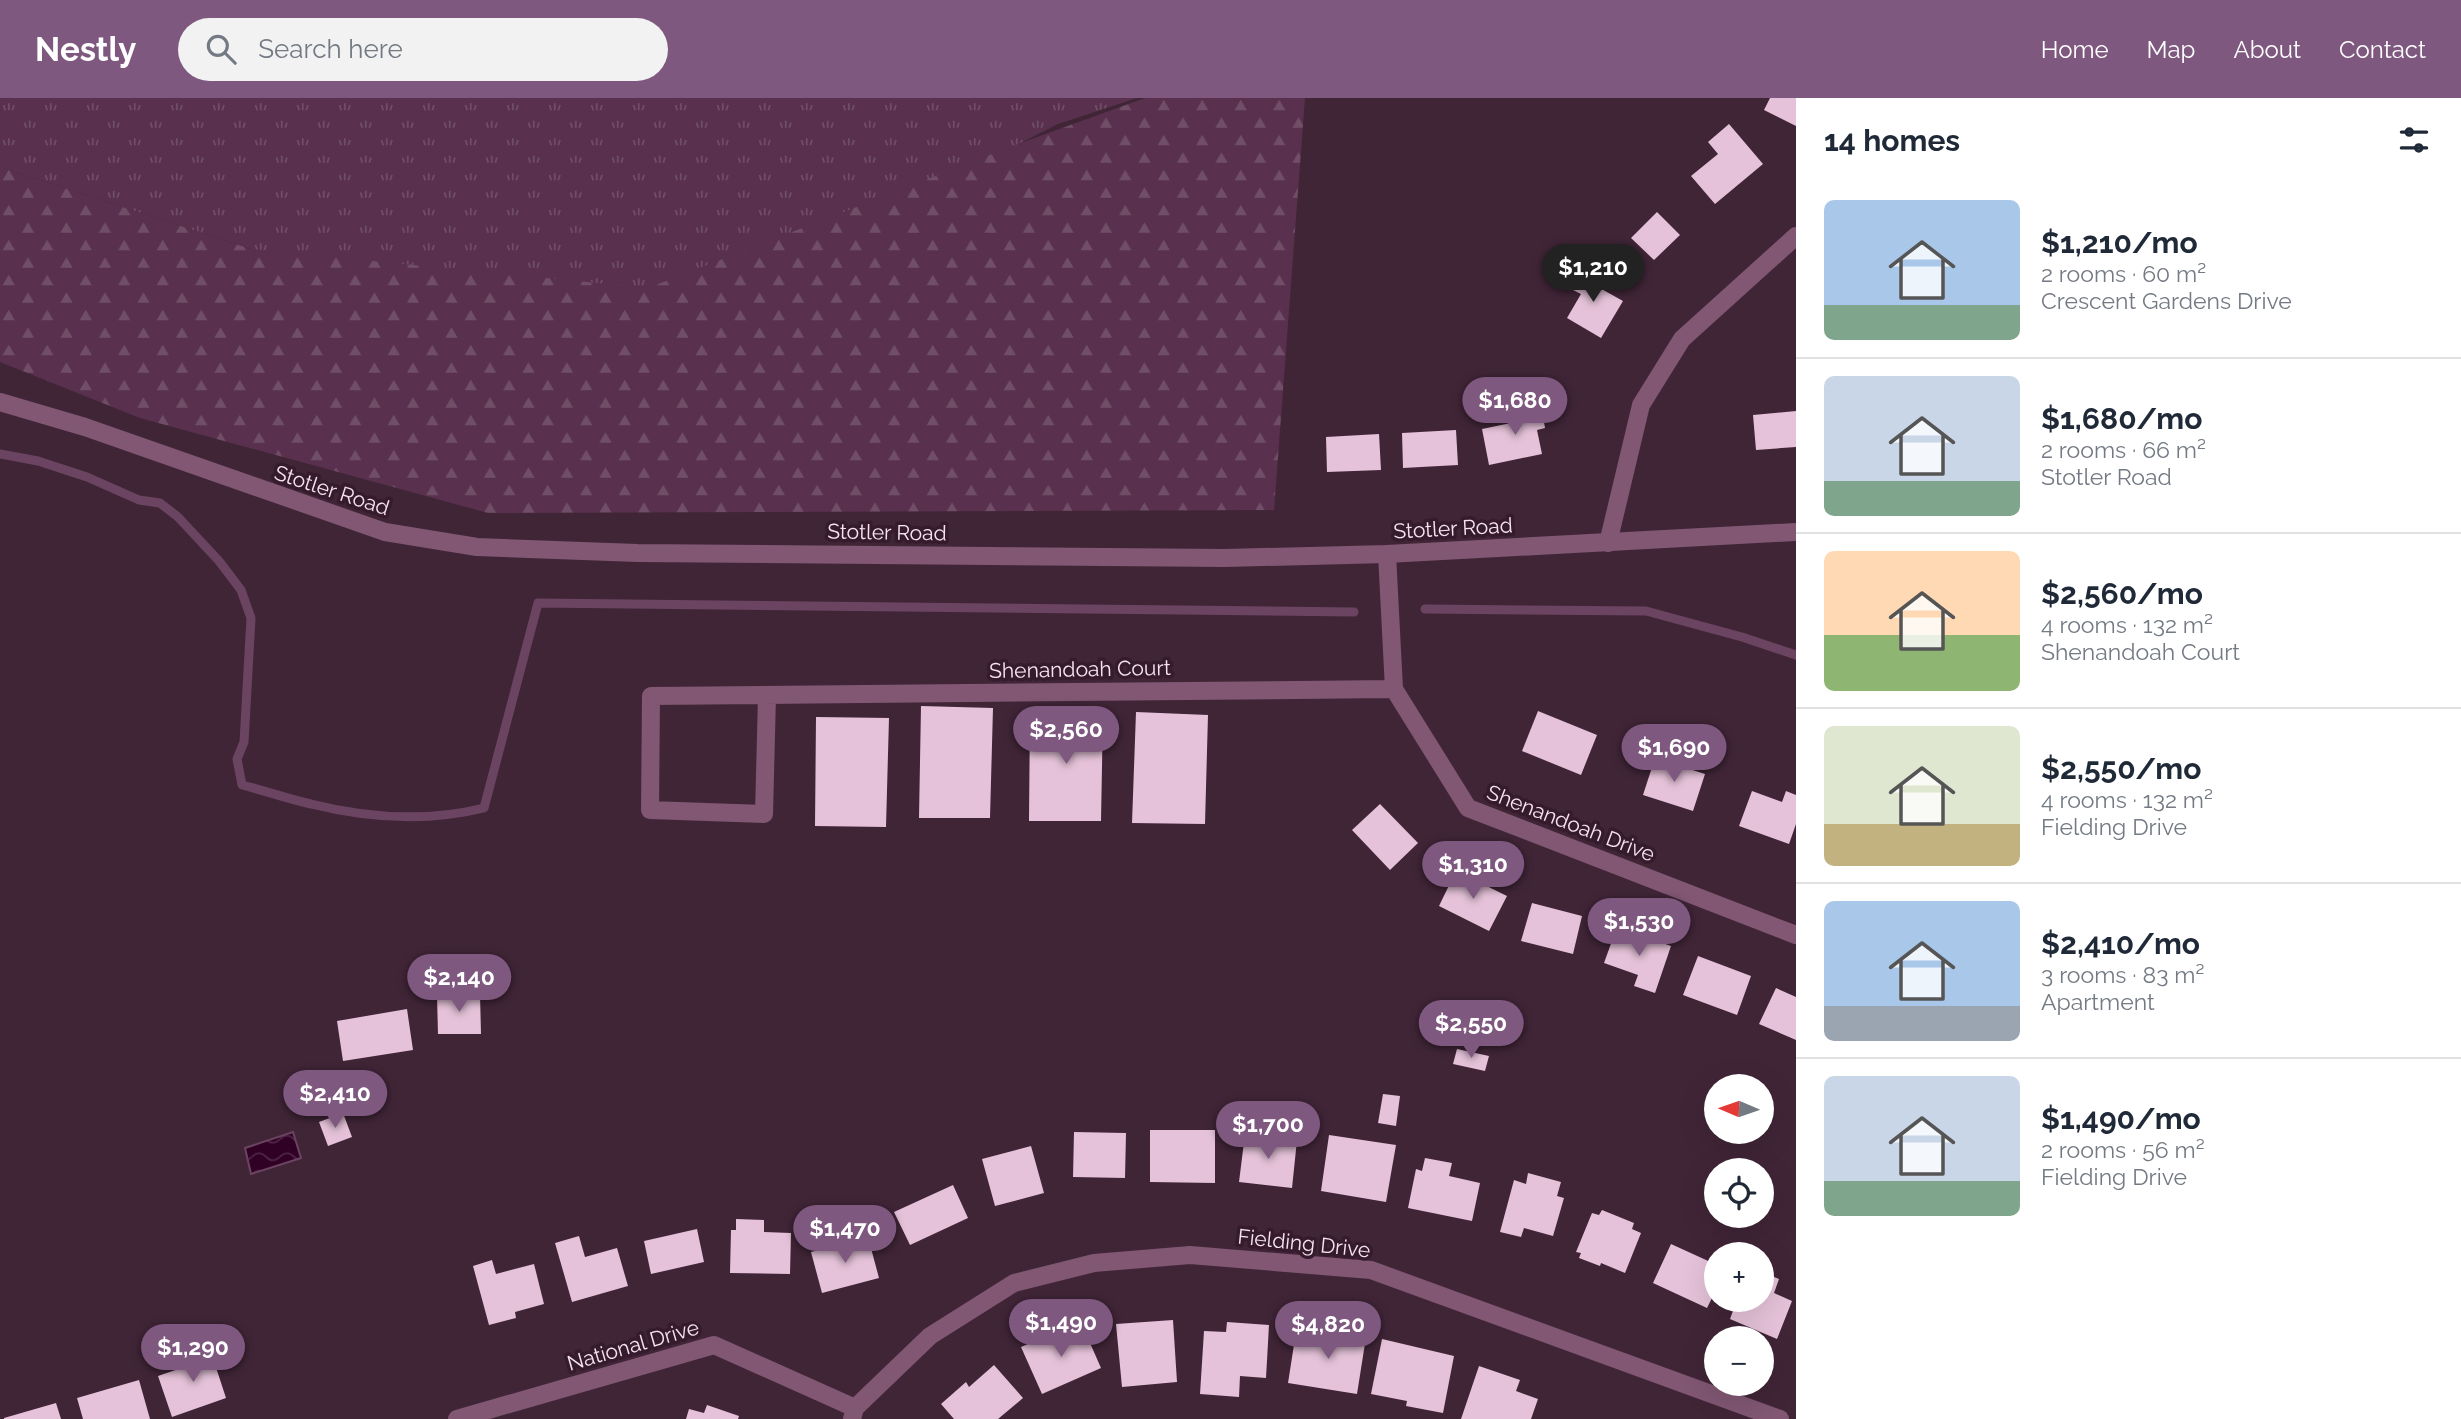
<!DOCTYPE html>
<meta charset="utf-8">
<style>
body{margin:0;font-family:Raleway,sans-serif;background:#f2f2f3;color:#1f2937;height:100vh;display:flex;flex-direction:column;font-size:26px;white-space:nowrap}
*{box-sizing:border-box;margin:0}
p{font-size:23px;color:#747a83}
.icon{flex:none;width:38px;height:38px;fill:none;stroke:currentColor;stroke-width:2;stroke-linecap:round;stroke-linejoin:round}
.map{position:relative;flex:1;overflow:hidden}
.details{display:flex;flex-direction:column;background:#fff;width:665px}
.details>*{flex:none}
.needle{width:46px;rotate:272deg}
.buttons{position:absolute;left:1704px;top:976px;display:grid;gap:14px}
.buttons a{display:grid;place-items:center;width:70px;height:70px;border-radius:50%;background:#fff;box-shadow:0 7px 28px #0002;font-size:35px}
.price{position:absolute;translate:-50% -60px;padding:0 16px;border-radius:24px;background:#7e587f;color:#fff;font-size:23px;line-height:46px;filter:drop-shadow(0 2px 4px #0008)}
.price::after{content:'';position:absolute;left:50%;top:42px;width:21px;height:16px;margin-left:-10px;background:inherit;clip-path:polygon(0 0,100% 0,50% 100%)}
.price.active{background:#222;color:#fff}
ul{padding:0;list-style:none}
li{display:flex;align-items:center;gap:21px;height:175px;padding:0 28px}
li+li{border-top:2px solid #e0e1e3}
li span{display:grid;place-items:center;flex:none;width:196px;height:140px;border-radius:10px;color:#555}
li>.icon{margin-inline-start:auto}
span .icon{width:84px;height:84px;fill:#fffc;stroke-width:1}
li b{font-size:30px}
h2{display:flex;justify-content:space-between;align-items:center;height:84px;padding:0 28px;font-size:30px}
header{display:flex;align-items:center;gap:42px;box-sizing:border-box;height:98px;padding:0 35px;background:#7e587f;color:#fff}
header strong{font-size:33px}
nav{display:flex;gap:38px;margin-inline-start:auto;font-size:24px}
.search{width:490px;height:63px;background:#f2f2f3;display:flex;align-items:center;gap:18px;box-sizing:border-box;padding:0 24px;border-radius:38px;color:#747a83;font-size:26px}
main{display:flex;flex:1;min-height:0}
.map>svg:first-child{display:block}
</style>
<header>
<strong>Nestly</strong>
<div class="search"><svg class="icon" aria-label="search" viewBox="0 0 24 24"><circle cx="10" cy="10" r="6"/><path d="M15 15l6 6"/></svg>Search here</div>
<nav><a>Home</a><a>Map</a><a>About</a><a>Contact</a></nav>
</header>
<main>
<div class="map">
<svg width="1796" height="1321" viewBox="0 0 1796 1321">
<defs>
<pattern id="grass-tufts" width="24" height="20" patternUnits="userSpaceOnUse" patternTransform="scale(1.75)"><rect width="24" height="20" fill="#59304d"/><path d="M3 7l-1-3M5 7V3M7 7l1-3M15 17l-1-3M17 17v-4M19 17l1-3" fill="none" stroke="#714e67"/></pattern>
<pattern id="forest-firs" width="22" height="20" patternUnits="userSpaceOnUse" patternTransform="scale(1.75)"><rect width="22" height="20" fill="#59304d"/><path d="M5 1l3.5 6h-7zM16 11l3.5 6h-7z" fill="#714e67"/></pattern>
<pattern id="water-waves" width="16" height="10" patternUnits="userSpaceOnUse" patternTransform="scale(1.75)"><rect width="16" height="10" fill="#300025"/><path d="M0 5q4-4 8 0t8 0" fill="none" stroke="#4f2545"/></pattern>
</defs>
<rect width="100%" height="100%" fill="#402537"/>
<path fill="url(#grass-tufts)" d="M0,0H1137L1058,26L804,154L618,198L251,151L0,69Z"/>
<path fill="url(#forest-firs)" d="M1145,0H1305L1274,412L488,415L140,320L0,264V69L251,151L648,190L1018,46Z"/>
<path fill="url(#water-waves)" stroke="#6b4462" stroke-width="2" d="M293,1034L301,1060L251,1076L245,1050Z"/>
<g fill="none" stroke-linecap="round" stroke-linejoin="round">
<path stroke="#6b4462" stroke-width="9" d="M0,356L38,363L87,379L139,402L160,405L178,419L219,463L241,492L251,520L244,644L237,661L242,687C266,693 288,701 311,706C367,720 427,724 484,710L538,505L1354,514
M1425,511L1646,513L1742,539L1796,557"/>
</g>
<path fill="#e5c2d9" d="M1770,0H1796V28L1764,12Z
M1729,26L1763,66L1715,106L1691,78L1718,56L1708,44Z
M1657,114L1680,137L1654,162L1631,140Z
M1584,168L1604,180L1598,189L1623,203L1601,240L1567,220L1581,196L1571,191Z
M1541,307L1545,330L1537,332L1542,356L1489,367L1482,331L1511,325L1508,314Z
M1796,313V349L1756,352L1753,317Z
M1456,332L1458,367L1403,370L1402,335Z
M1379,336L1381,372L1327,374L1326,339Z
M921,608L993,610L990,720H919Z
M1030,613L1103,614L1101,723H1029Z
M1538,613L1597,637L1581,677L1522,653Z
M1136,614L1208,617L1205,726L1132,725Z
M816,619L889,620L886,729L815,728Z
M1655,660L1705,676L1693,713L1643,697Z
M1752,693L1782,704L1786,693L1796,697V726L1789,746L1739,728Z
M1380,706L1418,745L1390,772L1352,732Z
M1456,773L1507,798L1489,833L1439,808Z
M1532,805L1582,818L1573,856L1521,843Z
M1617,829L1671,848L1655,895L1634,888L1638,877L1604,865Z
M1698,858L1751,878L1737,917L1683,897Z
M1776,890L1796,899V942L1759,926Z
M480,896L481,936H438L437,897Z
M407,911L413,952L343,963L337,923Z
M1457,951L1489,958L1485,973L1453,966Z
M1383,996L1400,998L1396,1028L1378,1025Z
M343,1015L352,1039L328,1048L319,1024Z
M1150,1032H1215V1085L1150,1084Z
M1074,1034L1126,1035L1125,1080L1073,1079Z
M1245,1036L1297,1042L1292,1090L1239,1084Z
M1329,1037L1396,1047L1386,1104L1321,1093Z
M1031,1048L1044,1095L995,1108L982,1061Z
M1425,1060L1452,1065L1449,1078L1480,1085L1472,1123L1408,1110L1416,1071L1422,1073Z
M1528,1075L1561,1084L1557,1098L1564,1100L1553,1138L1524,1130L1521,1139L1500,1134L1514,1082L1526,1086Z
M953,1087L968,1120L910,1147L894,1114Z
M1602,1112L1634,1125L1632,1131L1641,1135L1625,1175L1601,1165L1600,1168L1579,1160L1581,1155L1576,1154L1592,1115L1599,1117Z
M736,1121L764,1122V1134L791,1135L790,1176L730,1175L731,1132H736Z
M697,1131L704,1164L651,1176L644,1143Z
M579,1138L585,1159L617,1150L628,1188L572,1204L555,1145Z
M868,1139L879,1180L822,1195L811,1154Z
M1671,1146L1717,1167V1190L1707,1210L1653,1185Z
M492,1162L496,1176L534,1166L544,1206L515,1214L516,1220L489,1227L473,1168Z
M1762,1174L1779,1181L1774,1195L1792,1203L1777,1241L1730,1221L1737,1202H1762Z
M1173,1222L1177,1284L1122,1289L1116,1226Z
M1227,1224L1269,1227L1266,1280L1240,1278L1239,1299L1200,1296L1204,1233L1226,1234Z
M1083,1229L1101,1270L1042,1296L1021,1249L1054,1235L1057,1241Z
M1328,1233L1366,1239L1357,1296L1288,1285L1296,1234L1328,1238Z
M1382,1241L1454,1258L1443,1315L1406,1308L1407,1303L1371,1296Z
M209,1248L226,1300L172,1319L158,1278L193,1266L189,1255Z
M994,1267L1023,1300L998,1321H954L941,1306L966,1284L969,1289Z
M1479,1268L1520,1282L1516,1293L1538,1301L1531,1321H1461Z
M139,1282L150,1321H83L77,1300Z
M56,1305L61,1321H4V1320Z
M707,1307L739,1318L738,1321H686L689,1311L704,1315Z"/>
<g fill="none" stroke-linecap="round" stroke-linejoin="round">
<path stroke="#815773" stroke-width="18" d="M1608,445L1641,307L1682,241L1796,138
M1387,456L1394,591L1468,710L1796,837
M767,598L764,716L650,712L651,598L1394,591
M457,1321L714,1247L855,1310
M852,1321L855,1310L930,1238L1014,1185L1094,1165L1190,1157L1371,1172L1780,1321"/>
<path stroke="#815773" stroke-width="18" d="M0,304L85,329L385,434L477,449L637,455L1225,460L1387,456L1796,434"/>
</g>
<g text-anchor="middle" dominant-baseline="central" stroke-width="7" stroke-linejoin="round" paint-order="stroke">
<g font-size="21" fill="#f5e3ef" stroke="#351b2d">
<text transform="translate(332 392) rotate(18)">Stotler Road</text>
<text transform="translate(1453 430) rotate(-3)">Stotler Road</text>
<text transform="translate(887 434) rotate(1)">Stotler Road</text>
<text transform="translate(1080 571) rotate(-1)">Shenandoah Court</text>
<text transform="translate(1571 725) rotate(21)">Shenandoah Drive</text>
<text transform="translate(1304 1145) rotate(6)">Fielding Drive</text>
<text transform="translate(633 1247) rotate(-16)">National Drive</text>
</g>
</g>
</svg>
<div class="buttons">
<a><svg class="needle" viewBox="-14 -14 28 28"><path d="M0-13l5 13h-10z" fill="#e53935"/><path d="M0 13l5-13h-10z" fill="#747a83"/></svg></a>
<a><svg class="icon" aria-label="locate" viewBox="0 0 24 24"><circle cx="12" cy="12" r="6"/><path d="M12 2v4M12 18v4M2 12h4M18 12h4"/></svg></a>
<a>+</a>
<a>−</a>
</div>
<b class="price active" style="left:1593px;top:206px">$1,210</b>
<b class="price" style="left:1515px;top:339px">$1,680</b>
<b class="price" style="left:1066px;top:668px">$2,560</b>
<b class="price" style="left:1674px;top:686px">$1,690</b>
<b class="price" style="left:1473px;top:803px">$1,310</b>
<b class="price" style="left:1639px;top:860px">$1,530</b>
<b class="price" style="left:459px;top:916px">$2,140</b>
<b class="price" style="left:1471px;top:962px">$2,550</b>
<b class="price" style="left:335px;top:1032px">$2,410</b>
<b class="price" style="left:1268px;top:1063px">$1,700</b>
<b class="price" style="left:845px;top:1167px">$1,470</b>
<b class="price" style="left:1061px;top:1261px">$1,490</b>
<b class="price" style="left:1328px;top:1263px">$4,820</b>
<b class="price" style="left:193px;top:1286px">$1,290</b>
</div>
<section class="details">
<h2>14 homes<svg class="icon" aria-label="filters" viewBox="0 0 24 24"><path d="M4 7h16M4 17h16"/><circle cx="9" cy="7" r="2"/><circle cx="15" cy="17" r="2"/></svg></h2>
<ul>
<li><span style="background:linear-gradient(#a9c7e8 75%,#7fa58c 0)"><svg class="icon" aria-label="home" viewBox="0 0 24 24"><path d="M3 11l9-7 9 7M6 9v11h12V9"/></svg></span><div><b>$1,210/mo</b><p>2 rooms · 60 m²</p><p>Crescent Gardens Drive</p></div></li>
<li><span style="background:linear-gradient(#c9d6e8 75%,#7fa58c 0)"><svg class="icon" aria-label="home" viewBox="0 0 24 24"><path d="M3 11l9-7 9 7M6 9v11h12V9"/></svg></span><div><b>$1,680/mo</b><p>2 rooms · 66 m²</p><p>Stotler Road</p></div></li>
<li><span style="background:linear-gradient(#ffd9b3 60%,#8fb573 0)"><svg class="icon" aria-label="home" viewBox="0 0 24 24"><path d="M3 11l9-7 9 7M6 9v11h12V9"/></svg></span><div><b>$2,560/mo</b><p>4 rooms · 132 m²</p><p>Shenandoah Court</p></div></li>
<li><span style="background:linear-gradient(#dfe7d0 70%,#c2b280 0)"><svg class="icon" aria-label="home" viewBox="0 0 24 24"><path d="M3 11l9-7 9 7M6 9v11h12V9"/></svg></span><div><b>$2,550/mo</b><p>4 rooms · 132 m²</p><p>Fielding Drive</p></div></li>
<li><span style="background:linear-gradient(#a9c7e8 75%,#9aa5b1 0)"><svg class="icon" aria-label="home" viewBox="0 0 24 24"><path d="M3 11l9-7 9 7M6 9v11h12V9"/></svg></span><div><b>$2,410/mo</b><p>3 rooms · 83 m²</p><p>Apartment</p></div></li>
<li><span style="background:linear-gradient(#c9d6e8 75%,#7fa58c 0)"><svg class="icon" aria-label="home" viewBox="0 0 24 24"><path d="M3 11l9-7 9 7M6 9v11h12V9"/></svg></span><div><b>$1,490/mo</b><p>2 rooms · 56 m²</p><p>Fielding Drive</p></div></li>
</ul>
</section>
</main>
